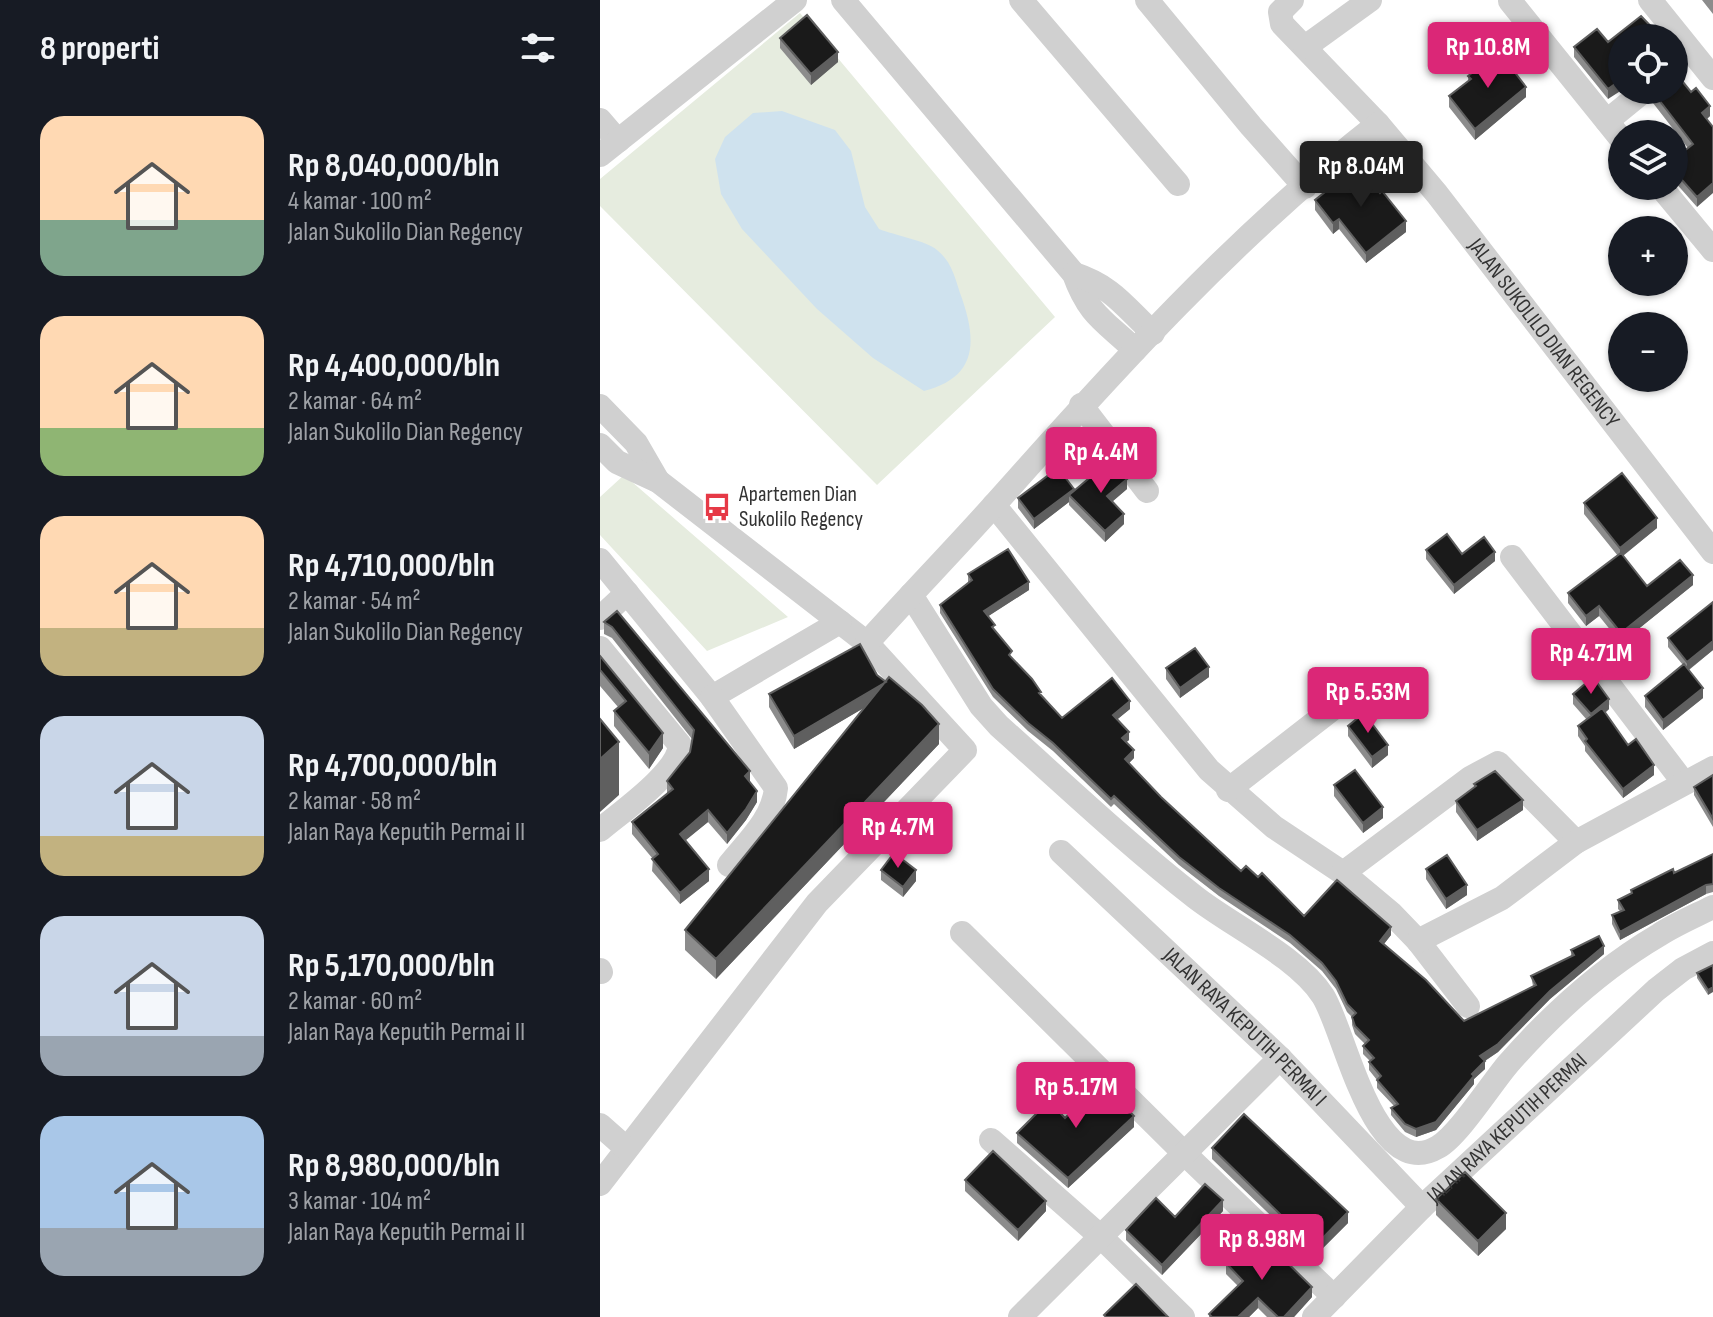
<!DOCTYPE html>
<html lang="id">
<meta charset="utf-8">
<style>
body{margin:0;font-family:"Sofia Sans Condensed",sans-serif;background:#242831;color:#f1f3f6;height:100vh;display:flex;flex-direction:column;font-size:30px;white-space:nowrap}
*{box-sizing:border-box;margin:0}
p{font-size:26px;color:#9ea1a6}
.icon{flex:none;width:44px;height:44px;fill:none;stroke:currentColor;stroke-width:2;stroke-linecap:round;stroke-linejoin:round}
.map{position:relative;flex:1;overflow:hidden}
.panel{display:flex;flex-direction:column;background:#171b24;width:600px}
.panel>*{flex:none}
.tools{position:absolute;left:1008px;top:24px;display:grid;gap:16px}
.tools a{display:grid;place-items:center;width:80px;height:80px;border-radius:50%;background:#171b24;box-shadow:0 2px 6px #0004;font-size:40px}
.price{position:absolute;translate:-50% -68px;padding:0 18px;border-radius:8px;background:#db2777;color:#fff;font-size:26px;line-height:52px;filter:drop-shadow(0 2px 4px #0008)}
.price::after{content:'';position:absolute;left:50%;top:48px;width:24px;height:18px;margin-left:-12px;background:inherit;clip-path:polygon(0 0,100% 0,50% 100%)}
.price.selected{background:#222;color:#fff}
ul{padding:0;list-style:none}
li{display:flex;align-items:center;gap:24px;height:200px;padding:0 40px}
li span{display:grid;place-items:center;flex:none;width:224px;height:160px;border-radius:24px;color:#555}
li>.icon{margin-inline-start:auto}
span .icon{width:96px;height:96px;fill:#fffc;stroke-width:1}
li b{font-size:34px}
h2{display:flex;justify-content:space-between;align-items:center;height:96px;padding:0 40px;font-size:34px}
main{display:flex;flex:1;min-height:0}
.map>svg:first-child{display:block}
</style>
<main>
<section class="panel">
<h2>8 properti<svg class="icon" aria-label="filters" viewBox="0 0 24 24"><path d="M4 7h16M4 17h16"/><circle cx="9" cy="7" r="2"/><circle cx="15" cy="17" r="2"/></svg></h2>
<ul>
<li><span style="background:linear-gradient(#ffd9b3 65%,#7fa58c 0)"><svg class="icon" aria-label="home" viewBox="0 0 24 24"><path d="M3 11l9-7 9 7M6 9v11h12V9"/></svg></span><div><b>Rp 8,040,000/bln</b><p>4 kamar · 100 m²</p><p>Jalan Sukolilo Dian Regency</p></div></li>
<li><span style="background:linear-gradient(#ffd9b3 70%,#8fb573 0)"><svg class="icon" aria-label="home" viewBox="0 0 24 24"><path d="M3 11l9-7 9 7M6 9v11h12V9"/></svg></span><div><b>Rp 4,400,000/bln</b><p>2 kamar · 64 m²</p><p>Jalan Sukolilo Dian Regency</p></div></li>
<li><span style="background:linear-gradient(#ffd9b3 70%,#c2b280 0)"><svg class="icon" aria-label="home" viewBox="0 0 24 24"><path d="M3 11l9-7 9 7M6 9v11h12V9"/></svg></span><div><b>Rp 4,710,000/bln</b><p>2 kamar · 54 m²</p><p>Jalan Sukolilo Dian Regency</p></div></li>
<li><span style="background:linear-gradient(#c9d6e8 75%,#c2b280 0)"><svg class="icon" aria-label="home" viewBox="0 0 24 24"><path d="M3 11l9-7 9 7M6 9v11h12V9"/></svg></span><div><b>Rp 4,700,000/bln</b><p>2 kamar · 58 m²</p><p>Jalan Raya Keputih Permai II</p></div></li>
<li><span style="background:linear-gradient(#c9d6e8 75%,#9aa5b1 0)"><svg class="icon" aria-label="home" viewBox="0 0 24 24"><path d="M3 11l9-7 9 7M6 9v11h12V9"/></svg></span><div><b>Rp 5,170,000/bln</b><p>2 kamar · 60 m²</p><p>Jalan Raya Keputih Permai II</p></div></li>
<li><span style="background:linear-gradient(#a9c7e8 70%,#9aa5b1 0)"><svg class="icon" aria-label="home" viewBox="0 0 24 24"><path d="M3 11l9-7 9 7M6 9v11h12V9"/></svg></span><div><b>Rp 8,980,000/bln</b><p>3 kamar · 104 m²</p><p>Jalan Raya Keputih Permai II</p></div></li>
</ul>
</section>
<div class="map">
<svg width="1113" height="1317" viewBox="0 0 1113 1317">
<rect width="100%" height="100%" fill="#fff"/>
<path fill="#e6ecdf" d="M200,13L455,317L277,485L0,206V179Z
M24,475L188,617L107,651L0,535V497Z"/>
<path fill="#cfe2ee" d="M182,111L235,130L251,151L265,207L279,229C294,235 327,241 337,250C351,261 355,277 360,293C377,339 379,377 324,391L273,358L217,309L142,229L121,194L115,159L125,137L153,113Z"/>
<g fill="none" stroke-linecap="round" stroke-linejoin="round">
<g stroke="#d0d0d0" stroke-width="24">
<path d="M243,0L474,274C489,316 505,321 535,350"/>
<path d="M421,0L578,184"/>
<path d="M547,0L651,126L705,187"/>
<path d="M692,0L680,12L682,24L778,124"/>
<path d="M1050,0L1113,78"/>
<path d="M910,1L1022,140"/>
<path d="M705,47L770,0"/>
<path d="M0,120L18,141"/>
<path d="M1007,121L1045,90"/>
<path d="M0,155L195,0"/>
<path d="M1060,186L1113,250"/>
<path d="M474,274C513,287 524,306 553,333"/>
<path d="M481,405L547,491"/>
<path d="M0,406L36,443L58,481"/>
<path d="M0,445L17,462L58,481L267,643L365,750L217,903L0,1184"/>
<path d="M394,505L609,770L674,827L743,873L792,914L818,941L868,1006"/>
<path d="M912,557L1084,783"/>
<path d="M0,560L112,697L240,622"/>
<path d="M311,595L381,706L399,726C463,783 527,844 595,897C632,926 698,957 723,996C745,1030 774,1185 838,1147C858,1136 891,1084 908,1064C951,1015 1003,968 1059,935C1076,924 1095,916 1113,907"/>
<path d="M0,618L27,593"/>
<path id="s1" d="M267,643C309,596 353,551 395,504C513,371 637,234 778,124L837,194L1113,552"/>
<path d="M0,648L80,745C78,773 21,812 0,830"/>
<path d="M112,697L176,788C173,819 148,841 129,865"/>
<path d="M628,790L740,703"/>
<path id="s2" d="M461,852L680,1058L822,1207"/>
<path d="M743,873L870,778L898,763L976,842"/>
<path d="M362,933L584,1153L734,1297"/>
<path d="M818,941L902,898L976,842L1113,768"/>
<path d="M0,970L1,972"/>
<path d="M0,1125L26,1148"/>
<path d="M391,1140L500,1236L583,1317"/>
<path d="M420,1317L680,1058"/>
<path id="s3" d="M714,1317L822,1207L1056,990L1083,969L1113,953"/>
</g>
</g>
<path fill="#8c8c8c" d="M1102,0H1113V14Z
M1041,16L1008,99L974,57V47L1008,42Z
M180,38L238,62L211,85L180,48Z
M868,76L926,97L875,140L849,107V96L868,81Z
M1053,92L1110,116L1107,119L1097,207L1074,181V159L1088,148L1053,103Z
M780,193L806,232L766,263L739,229L733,234L715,210V200Z
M527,489L512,502L524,524L505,542L469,505V502L434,529L418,508V498L474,491Z
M984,503L1057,528L1023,556L1047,586L1093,585L1021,643L999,616L986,626L968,603V593L1018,556L984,514Z
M826,550L862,554L895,561L854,594L826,559Z
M368,574L429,590L388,616L395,631L412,658L441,695L462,718L530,709L517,719L529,740L526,742L534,758L529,763L561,797L641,871L658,877L704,916L791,935L784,944L864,1021L933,986L931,976L971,957V950L1004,954L950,999L898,1052L885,1061V1069L874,1079V1084L836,1130L816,1137L805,1132L791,1115V1108L794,1106L777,1088V1080L769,1070V1062L770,1061L763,1054V1046L765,1044L755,1034L752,1025V1017L747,1012L736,989L722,971L690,943L619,896L579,865L514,804L511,807L453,751L428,731L393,697L340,613V605L368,583Z
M1113,602V650L1089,670L1103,698L1063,730L1045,707V696L1083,665L1068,647V638Z
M17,611L150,783L157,802L146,820L127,844L108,822L85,840L109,881L80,904L52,871L53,859L32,834V822L67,794V781L90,752L92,739L12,638L4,634V622Z
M0,656L63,748L49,769L14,726V711L18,707L0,686Z
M566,668L609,677L580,698L566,679Z
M277,675L339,744L116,979L85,950V930L265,707L194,749L169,707V694Z
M973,694L1009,709L1005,713L1028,745L1054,775L1023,798L985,751V746L978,736V726L987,720L973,704Z
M748,726L788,755L772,768L748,736Z
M1113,775V827L1094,795V787Z
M874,784L923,810L877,841L856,812V801L874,788Z
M734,785L783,818L763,833L734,796Z
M1113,854V892L1106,894L1020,940L1012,924V915L1020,911L1018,909V900L1031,894V890L1074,873Z
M826,869L867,895L846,909L826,879Z
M281,870L316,881L303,897L281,880Z
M1113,965L1108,995L1097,978V973Z
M465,1118L534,1127L468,1188L417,1143V1133Z
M612,1148L748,1223L714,1257L612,1159Z
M365,1180L446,1211L418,1241L365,1191Z
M836,1199L906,1229L878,1256L836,1215Z
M623,1211L562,1275L526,1240V1230L575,1217Z
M626,1263L712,1297L694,1317H667L658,1308L649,1317H609V1314L638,1286L626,1274Z"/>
<path fill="#5f5f5f" d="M238,52V62L211,85V74Z
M1022,79V90L1008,99V89Z
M926,87V97L875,140V129Z
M1110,106V116L1102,123V113Z
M1113,183V193L1097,207V197Z
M739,219V229L733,234V223Z
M806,221V232L766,263V253Z
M527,479V489L507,506V496Z
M474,489V499L469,495V502L434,529V519Z
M524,514V524L505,542V531Z
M1057,518V528L1020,558V548Z
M895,552V561L854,594V585Z
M1093,575V585L1021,643V633Z
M429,582V590L384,619V611Z
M999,606V616L986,626V616Z
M1113,641V650L1087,671V662Z
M609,667V677L580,698V688Z
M286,682V695L194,749V736Z
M1103,688V698L1063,730V720Z
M1009,699V709L991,725V714Z
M530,701V709L513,723V715Z
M339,724V744L116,979V959Z
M529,732V740L522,746V738Z
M63,733V748L49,769V753Z
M19,742V795L0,812V759Z
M788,745V755L772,768V757Z
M534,750V758L525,767V759Z
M1054,765V775L1023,798V789Z
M150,771V783L145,776Z
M157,791V802L146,820L127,844V833Z
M923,800V810L877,841V830Z
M783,807V818L763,833V823Z
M108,810V822L80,845V834Z
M109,869V881L80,904V893Z
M316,870V881L303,897V887Z
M867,885V895L846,909V899Z
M1106,885V894L1020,940V932Z
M791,927V935L780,949V941Z
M1004,946V954L950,999L898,1052L880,1064V1056L950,991Z
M1113,987V992L1108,995V990Z
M885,1061V1069L874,1079V1084L836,1130L816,1137V1129Z
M534,1116V1127L468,1188V1178Z
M623,1200V1211L562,1275V1265Z
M446,1201V1211L418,1241V1230Z
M748,1212V1223L714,1257V1247Z
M906,1213V1229L878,1256V1241Z
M712,1287V1297L694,1317H684Z
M658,1298V1308L649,1317H638Z"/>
<path fill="#1a1a1a" stroke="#5f5f5f" stroke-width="2" d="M207,15L238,52L211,74L180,38Z
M1041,16L1062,38H1022V79L1008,89L974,47L997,29L1008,42Z
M899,52L926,87L875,129L849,96L871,79L868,76Z
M1074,71L1091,92L1096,88L1110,106L1102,113L1113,127V183L1097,197L1074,171V159L1093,144L1053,92L1055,90H1074Z
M758,166L780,193L782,191L806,221L766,253L739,219L733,223L715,200Z
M512,459L527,479L507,496L524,514L505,531L469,495Z
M458,468L474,489L434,519L418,498Z
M1022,473L1057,518L1020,548L984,503Z
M847,534L862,554L884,537L895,552L854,585L826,550Z
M408,549L429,582L384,611L395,625L392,627L412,651L409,655L432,679L441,692L439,693L462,718L512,678L530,701L513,715L529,732L522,738L534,750L525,759L561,797L641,871L646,866L658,877L662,873L704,916L737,880L791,927L780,941L826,980L864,1021L936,985L931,976L974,955L971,950L999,936L1004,946L950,991L898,1044L880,1056L885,1061L872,1074L874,1076L836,1122L816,1129L805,1124L791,1108L798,1104L777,1080L781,1076L769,1062L774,1058L763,1046L769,1040L755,1026L752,1017L756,1013L747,1004L736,981L722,963L690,935L619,888L579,857L514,796L511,799L453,743L428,723L393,689L340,605L372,580L368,574Z
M1021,553L1047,586L1080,560L1093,575L1021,633L999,606L986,616L968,593Z
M1113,602V641L1087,662L1068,638Z
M17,611L150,771L145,776L157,791L146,809L127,833L108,810L80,834L109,869L80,893L52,859L58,854L32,822L73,789L67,781L90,752L94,730L12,627L4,622Z
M260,644L277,675L286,682L194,736L169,694Z
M595,648L609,667L580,688L566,668Z
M0,656L63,733L49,753L14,711L26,701L0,670Z
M1084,664L1103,688L1063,720L1045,696Z
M289,677L322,705L339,724L116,959L85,930Z
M993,677L1009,699L991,714L973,694Z
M1002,708L1028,745L1036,739L1054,765L1023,789L985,741L987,739L978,726Z
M764,713L788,745L772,757L748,726Z
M0,719L19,742L0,759Z
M755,770L783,807L763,823L734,785Z
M895,771L923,800L877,830L856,801L876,786L874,784Z
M1113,775V819L1094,787Z
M294,853L316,870L303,887L281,870Z
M1113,854V884L1106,885L1020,932L1012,915L1024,910L1018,900L1032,893L1031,890L1073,869L1074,873Z
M847,855L867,885L846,899L826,869Z
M1113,965V987L1108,990L1097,973Z
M501,1083L534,1116L468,1178L417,1133L449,1101L465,1118Z
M644,1114L748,1212L714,1247L612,1148Z
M393,1151L446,1201L418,1230L365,1180Z
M865,1172L906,1213L878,1241L836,1199Z
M605,1184L623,1200L562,1265L526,1230L556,1198L575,1217Z
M657,1233L712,1287L684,1317H678L658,1298L638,1317H612L609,1314L643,1281L626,1263Z
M536,1284L568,1317H506L504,1315Z"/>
<defs>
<symbol id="bus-bare" viewBox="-9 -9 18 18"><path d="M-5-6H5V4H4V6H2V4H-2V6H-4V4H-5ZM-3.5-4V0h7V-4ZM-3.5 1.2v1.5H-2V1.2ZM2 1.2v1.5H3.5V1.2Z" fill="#e63946" stroke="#fff" stroke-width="2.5" paint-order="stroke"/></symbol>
</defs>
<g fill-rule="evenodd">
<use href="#bus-bare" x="97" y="487" width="40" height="40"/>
</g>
<g text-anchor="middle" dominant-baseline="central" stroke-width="8" stroke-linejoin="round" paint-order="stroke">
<g font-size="22" fill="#333" stroke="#fff">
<text stroke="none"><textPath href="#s1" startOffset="996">JALAN SUKOLILO DIAN REGENCY</textPath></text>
<text stroke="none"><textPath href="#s2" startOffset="254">JALAN RAYA KEPUTIH PERMAI I</textPath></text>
<text stroke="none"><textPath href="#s3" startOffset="270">JALAN RAYA KEPUTIH PERMAI</textPath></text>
</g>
<g font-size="22" fill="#333" stroke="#fff" text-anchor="start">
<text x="139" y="494">Apartemen Dian<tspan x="139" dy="25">Sukolilo Regency</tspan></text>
</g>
</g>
</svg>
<div class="tools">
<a><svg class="icon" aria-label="locate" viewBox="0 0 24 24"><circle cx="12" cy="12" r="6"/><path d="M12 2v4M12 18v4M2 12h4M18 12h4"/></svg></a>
<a><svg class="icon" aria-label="layers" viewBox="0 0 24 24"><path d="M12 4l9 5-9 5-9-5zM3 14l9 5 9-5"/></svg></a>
<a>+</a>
<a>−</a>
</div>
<b class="price" style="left:888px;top:90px">Rp 10.8M</b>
<b class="price selected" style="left:761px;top:209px">Rp 8.04M</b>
<b class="price" style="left:501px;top:495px">Rp 4.4M</b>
<b class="price" style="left:991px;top:696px">Rp 4.71M</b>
<b class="price" style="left:768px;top:735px">Rp 5.53M</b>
<b class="price" style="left:298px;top:870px">Rp 4.7M</b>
<b class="price" style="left:476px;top:1130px">Rp 5.17M</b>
<b class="price" style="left:662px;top:1282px">Rp 8.98M</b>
</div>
</main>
